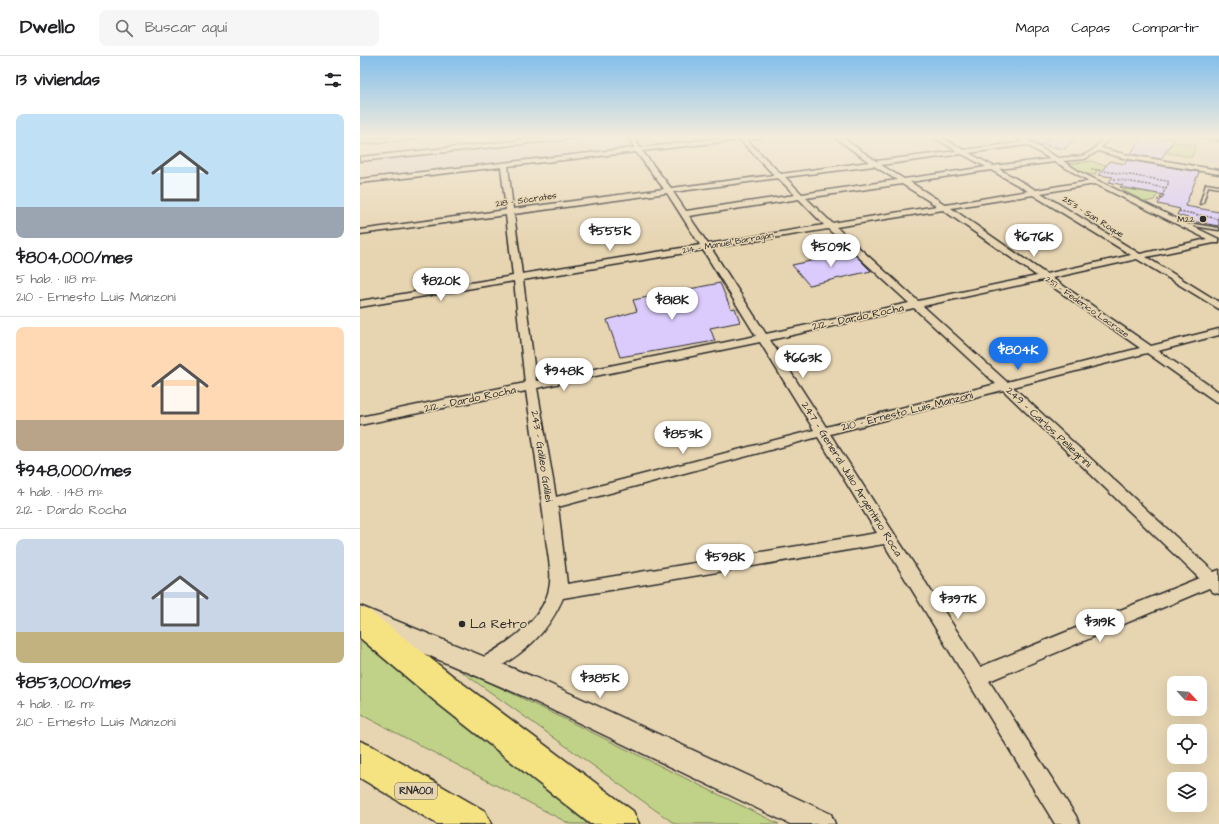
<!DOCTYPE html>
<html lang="es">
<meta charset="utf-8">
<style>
body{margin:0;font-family:"Architects Daughter",sans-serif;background:#f6f6f6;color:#202124;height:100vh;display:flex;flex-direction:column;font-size:15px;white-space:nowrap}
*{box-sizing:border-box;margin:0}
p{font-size:13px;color:#757577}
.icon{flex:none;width:22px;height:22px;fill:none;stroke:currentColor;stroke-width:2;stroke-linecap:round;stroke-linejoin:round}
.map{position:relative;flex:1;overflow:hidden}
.drawer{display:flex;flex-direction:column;background:#fff;width:360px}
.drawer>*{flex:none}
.needle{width:26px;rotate:116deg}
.controls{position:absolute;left:807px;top:620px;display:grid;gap:8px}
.controls a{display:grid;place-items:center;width:40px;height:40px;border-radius:8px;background:#fff;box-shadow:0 4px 16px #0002;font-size:20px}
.price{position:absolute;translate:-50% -34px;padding:0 9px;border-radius:14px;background:#fff;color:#222;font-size:13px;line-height:26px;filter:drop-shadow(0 1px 2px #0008)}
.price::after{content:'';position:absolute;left:50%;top:24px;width:12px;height:9px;margin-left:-6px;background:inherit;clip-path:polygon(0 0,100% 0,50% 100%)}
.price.selected{background:#1a73e8;color:#fff}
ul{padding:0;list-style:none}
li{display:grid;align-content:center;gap:8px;height:212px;padding:0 16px}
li+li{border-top:1px solid #e0e0e0}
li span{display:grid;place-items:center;height:124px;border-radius:8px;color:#555}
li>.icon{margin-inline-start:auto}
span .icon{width:72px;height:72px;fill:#fffc;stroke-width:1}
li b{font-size:17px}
h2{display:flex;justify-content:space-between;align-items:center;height:48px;padding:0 16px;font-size:17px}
header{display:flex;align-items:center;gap:24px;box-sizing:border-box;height:56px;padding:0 20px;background:#fff;border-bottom:1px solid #e0e0e0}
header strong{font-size:19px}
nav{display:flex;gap:22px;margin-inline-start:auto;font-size:14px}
.search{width:280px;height:36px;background:#f6f6f6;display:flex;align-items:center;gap:10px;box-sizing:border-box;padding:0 14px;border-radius:8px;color:#757577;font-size:15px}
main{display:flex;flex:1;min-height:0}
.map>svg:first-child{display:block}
</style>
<header>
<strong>Dwello</strong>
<div class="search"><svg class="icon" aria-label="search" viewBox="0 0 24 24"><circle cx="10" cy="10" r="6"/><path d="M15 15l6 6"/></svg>Buscar aquí</div>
<nav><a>Mapa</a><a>Capas</a><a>Compartir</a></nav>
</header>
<main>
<section class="drawer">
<h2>13 viviendas<svg class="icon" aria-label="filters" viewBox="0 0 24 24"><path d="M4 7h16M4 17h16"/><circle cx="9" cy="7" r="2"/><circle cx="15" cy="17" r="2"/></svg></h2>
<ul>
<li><span style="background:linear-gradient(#bfe0f5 75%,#9aa5b1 0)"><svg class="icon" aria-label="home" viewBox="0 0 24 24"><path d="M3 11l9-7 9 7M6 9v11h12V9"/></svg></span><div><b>$804,000/mes</b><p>5 hab. · 118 m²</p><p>210 - Ernesto Luis Manzoni</p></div></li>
<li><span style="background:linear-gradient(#ffd9b3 75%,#b9a48a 0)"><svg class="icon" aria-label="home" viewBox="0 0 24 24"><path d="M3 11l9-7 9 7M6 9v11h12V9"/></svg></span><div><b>$948,000/mes</b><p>4 hab. · 148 m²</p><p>212 - Dardo Rocha</p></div></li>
<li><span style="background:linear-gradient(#c9d6e8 75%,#c2b280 0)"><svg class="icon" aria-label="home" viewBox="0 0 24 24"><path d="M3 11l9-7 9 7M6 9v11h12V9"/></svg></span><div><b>$853,000/mes</b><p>4 hab. · 112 m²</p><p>210 - Ernesto Luis Manzoni</p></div></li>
</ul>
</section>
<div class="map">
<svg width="859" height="768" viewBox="0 0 859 768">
<rect width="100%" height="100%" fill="#e7d5b2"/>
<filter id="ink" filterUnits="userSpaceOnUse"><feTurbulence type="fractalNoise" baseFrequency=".025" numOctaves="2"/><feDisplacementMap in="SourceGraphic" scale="8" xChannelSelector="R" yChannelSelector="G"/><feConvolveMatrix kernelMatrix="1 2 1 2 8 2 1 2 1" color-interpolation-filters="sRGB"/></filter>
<g filter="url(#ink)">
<path fill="#e3d2c8" d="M236,80H265L271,92L5,120L11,105L16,104Z
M843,95L859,98V110H857V107L839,104Z"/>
<path fill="#c0d287" stroke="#767e59" d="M813,86L836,89L832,101L807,97Z
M733,105L739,108L757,111L754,117L737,114L735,119L726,118L708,108Z
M767,133L791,137V135L799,136L794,144L786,146L762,134Z
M0,574L245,768H210L0,658Z
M88,606L419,768H315Z"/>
<path fill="#dbcbfd" stroke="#2b2b2b" d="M673,80L698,81L716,80L705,93L678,88L672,85Z
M781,80H793L814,83L801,103L771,98Z
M767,104L839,116L825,150L859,156V170L831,165L827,163L828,162L817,159L820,153L798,148L804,139L760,131L763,129L749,126L753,121L738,119L750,105L765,108Z
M492,196L511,215L449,229L432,209Z
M360,227L371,253L375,252L380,266L350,272L355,285L260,301L247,264L277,255L273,244Z"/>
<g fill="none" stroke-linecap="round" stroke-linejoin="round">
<defs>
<path id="service" d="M835,80L859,82V84L837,81Z
M846,128L859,130V132L848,130L843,147L840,148Z
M834,168L859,172V174L834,170L826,171L824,170Z"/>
<path id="minor" d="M42,80H60L57,82L0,88V84Z
M203,80H221L218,82L0,105V101Z
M268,80H274L280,92L376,80H403L400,82L386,83L421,118L509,106L473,80H480L516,105L597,95L572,80H579L604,94L663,86L659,83L662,81L698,102L722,100L732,95L745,80H751L741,92L764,98L859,114V118L763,102L738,95L725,103L703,105L720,116L859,183V187H854L786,201L859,246V253L777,203L692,222L791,290L859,273V279L798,295L859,336V346L855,345L787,297L653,331L854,516L859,514V538L853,536L849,532L629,625L716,760L719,768H695L524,488L203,542C187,579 163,598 129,617L123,620L117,617L114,611L117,605C143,590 176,570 187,540C194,522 188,501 186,483C181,433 173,384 166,335L0,369V361L165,327L154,225L0,251V245L153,220L146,159L0,178V174L146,154L141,111L0,127V123L274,92ZM380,84L414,119L311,132L282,95ZM667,89L690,103L633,110L609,97ZM276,96L304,133L153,153L148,110ZM602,98L626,111L544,123L521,109ZM695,106L729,125L676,134L639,113ZM514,110L537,124L442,138L425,121ZM631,114L668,135L586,149L550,126ZM418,122L435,139L326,155L313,136ZM542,128L577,150L472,167L446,142ZM735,128L847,183L780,198L681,137ZM307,137L340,189L162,218L154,158ZM673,139L771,199L686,218L591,152ZM439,143L464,169L348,188L329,160ZM583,154L677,220L558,245L476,171ZM468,173L549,247L406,278L351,192ZM343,194L396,280L176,325L163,224ZM683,224L780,292L647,326L563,250ZM554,252L636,328L466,371L410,284ZM400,286L454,374L196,441L177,332ZM643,334L839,522L620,611L470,378ZM458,381L517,477L207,528L198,451Z"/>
<path id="tertiary" d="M0,550L181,624L471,758L475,768H430L163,640L0,570Z"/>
<path id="motorway" d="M0,551L10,555L98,624L273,755L279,768H230L76,646L0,582Z
M0,685L12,690L125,755L131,768H77L0,722Z"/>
</defs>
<use href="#service" stroke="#2b2b2b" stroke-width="3"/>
<use href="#minor" stroke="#2b2b2b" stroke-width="3"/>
<use href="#tertiary" stroke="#2b2b2b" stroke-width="3"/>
<use href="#motorway" stroke="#2b2b2b" stroke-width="3"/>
<path stroke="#2b2b2b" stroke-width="1.5" stroke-dasharray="2 1.5" stroke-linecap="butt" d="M685,86L692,80
M731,113L807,125L809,126L806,132
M754,123L806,132L800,143L796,145
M819,155L859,163"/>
<use href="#service" fill="#e7d5b2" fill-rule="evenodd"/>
<use href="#minor" fill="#e7d5b2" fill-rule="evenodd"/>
<use href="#tertiary" fill="#e7d5b2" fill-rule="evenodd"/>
<use href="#motorway" fill="#f5e382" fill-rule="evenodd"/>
</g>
</g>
<linearGradient id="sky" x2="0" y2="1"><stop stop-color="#83bfeb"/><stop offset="0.43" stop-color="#f4ecdc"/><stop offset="1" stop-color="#f4ecdc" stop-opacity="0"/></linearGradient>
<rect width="859" height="187" fill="url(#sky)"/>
<g fill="#2b2b2b" stroke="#e7d5b2" stroke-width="1.5">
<circle cx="843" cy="163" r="4"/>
<circle cx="102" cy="568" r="4"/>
</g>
<g text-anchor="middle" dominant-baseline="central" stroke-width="3" stroke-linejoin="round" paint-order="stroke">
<g font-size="9" fill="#2b2b2b" stroke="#e7d5b2">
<text transform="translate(166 144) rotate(-8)">218 - Sócrates</text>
<text transform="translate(733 161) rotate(32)">253 - San Roque</text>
<text transform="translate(368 187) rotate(-10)">214 - Manuel Barragán</text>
<text transform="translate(727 251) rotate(35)">251 - Federico Lacroze</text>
</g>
<g font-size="9" fill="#2b2b2b" stroke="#e7d5b2" text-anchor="end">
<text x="835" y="163">M22</text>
</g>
<rect fill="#e7d5b2" stroke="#635e54" stroke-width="1" x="35" y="727" width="42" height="16" rx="3"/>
<g font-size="10" font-weight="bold" fill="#2b2b2b">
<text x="56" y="735">RNA001</text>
</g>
<g font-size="11" fill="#2b2b2b" stroke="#e7d5b2">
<text transform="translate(498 261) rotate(-12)">212 - Dardo Rocha</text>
<text transform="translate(110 343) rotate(-12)">212 - Dardo Rocha</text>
<text transform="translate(547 355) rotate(-14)">210 - Ernesto Luis Manzoni</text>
<text transform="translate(689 371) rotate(43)">249 - Carlos Pellegrini</text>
<text transform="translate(182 400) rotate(81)">243 - Galileo Galilei</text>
<text transform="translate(492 423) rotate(58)">247 - General Julio Argentino Roca</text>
</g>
<g font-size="13" fill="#2b2b2b" stroke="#e7d5b2" text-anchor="start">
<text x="110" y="568">La Retro</text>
</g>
</g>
</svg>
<div class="controls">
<a><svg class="needle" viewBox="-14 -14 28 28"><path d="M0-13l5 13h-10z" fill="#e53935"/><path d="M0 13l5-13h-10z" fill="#757577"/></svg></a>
<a><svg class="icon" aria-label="locate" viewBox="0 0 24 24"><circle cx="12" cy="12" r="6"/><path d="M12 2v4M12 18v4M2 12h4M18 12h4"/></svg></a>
<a><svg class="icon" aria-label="layers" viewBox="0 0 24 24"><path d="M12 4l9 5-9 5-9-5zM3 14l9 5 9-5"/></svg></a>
</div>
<b class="price" style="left:250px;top:196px">$555K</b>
<b class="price" style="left:674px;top:202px">$676K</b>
<b class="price" style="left:471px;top:212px">$509K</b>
<b class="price" style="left:81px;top:246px">$820K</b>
<b class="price" style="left:312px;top:265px">$818K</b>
<b class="price selected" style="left:658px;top:315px">$804K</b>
<b class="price" style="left:443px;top:323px">$663K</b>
<b class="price" style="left:204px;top:336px">$948K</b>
<b class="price" style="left:323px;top:399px">$853K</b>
<b class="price" style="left:365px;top:522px">$598K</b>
<b class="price" style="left:598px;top:564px">$397K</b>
<b class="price" style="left:740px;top:587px">$319K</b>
<b class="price" style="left:240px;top:643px">$385K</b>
</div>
</main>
